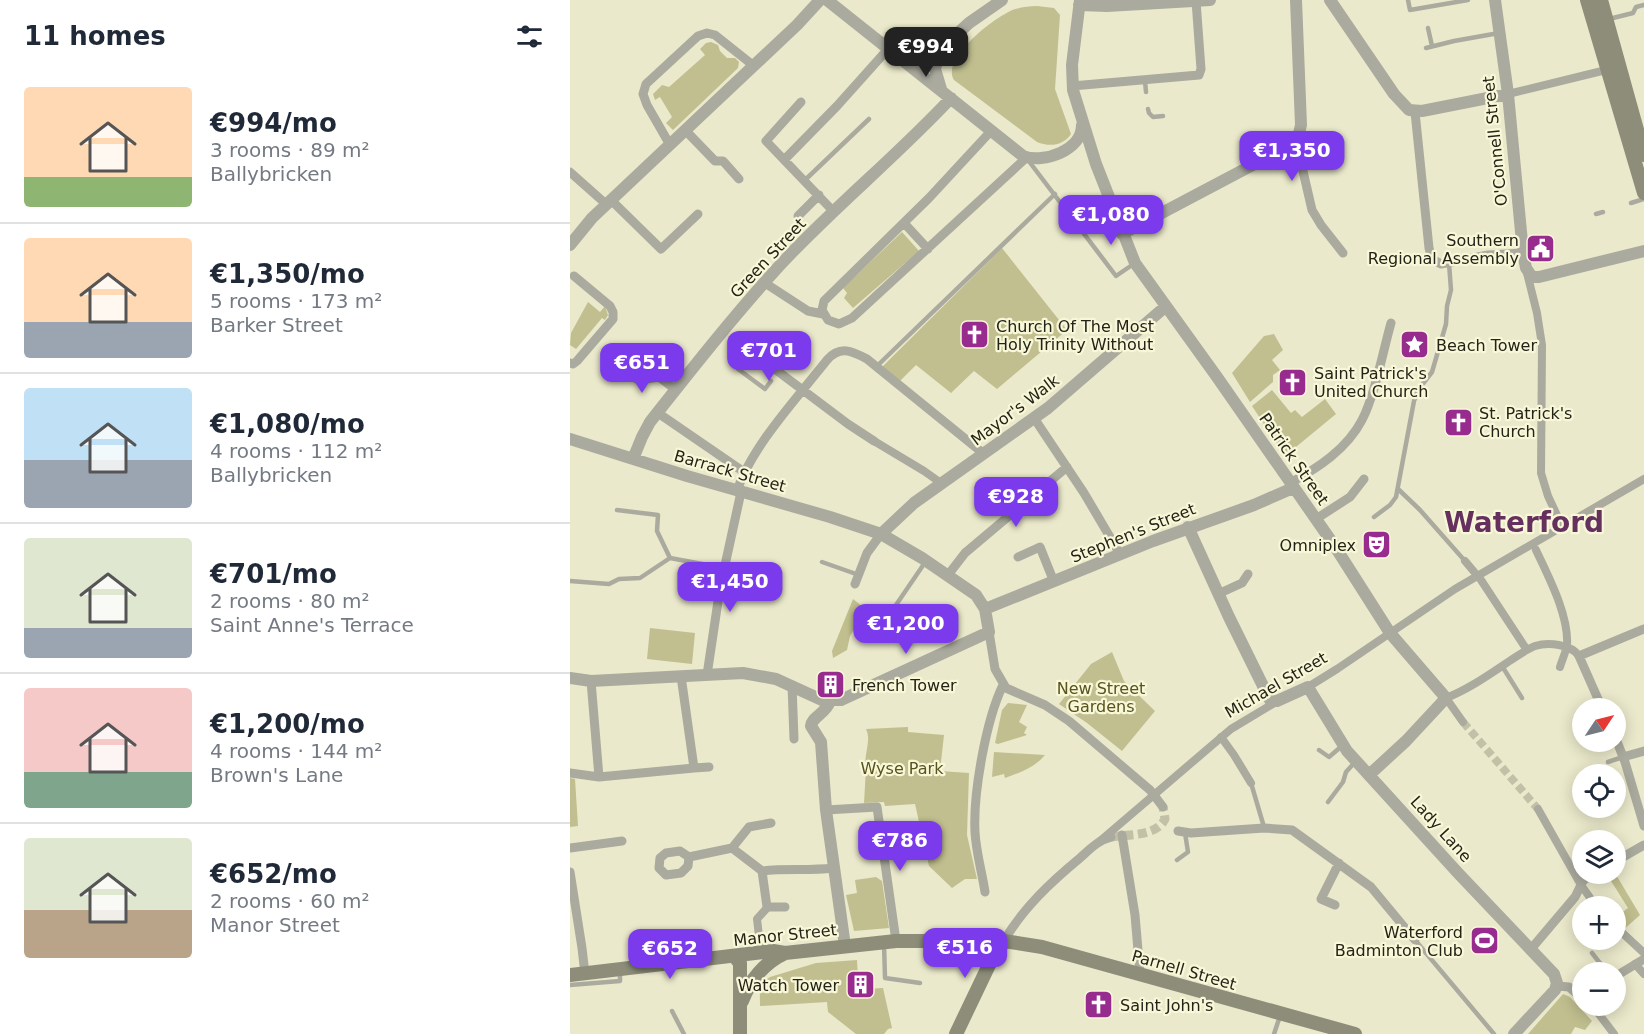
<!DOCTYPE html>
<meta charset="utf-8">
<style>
body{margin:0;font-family:"DejaVu Sans",sans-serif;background:#f2f2f3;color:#1f2937;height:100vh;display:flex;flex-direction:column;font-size:22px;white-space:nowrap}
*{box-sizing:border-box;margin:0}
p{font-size:20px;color:#747a83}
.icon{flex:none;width:33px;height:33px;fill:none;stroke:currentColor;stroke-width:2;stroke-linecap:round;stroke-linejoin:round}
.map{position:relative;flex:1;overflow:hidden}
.drawer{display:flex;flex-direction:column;background:#fff;width:570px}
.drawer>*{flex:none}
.needle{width:39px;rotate:55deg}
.buttons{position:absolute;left:1002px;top:698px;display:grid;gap:12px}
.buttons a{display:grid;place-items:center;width:54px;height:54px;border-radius:50%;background:#fff;box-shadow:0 3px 15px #0003;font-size:30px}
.price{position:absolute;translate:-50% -51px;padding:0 14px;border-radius:12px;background:#7c3aed;color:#fff;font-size:20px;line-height:39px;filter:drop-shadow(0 2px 3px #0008)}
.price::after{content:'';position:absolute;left:50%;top:36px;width:18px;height:14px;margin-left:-9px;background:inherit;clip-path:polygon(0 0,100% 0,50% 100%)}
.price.on{background:#222;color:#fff}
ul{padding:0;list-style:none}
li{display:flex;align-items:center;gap:18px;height:150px;padding:0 24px}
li+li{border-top:2px solid #e0e1e3}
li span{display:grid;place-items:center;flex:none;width:168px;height:120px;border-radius:6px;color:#555}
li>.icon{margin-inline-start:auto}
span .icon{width:72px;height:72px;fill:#fffc;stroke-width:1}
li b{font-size:26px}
h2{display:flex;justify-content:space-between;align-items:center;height:72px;padding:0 24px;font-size:26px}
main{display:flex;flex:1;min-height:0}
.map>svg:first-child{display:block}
</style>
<main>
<section class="drawer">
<h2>11 homes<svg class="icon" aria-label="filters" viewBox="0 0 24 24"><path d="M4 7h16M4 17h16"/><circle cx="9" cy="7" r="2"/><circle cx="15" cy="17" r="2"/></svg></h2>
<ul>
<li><span style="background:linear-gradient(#ffd9b3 75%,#8fb573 0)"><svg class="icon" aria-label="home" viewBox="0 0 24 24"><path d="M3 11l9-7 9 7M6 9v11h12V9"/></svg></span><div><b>€994/mo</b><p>3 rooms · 89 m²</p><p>Ballybricken</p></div></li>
<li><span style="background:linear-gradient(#ffd9b3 70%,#9aa5b1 0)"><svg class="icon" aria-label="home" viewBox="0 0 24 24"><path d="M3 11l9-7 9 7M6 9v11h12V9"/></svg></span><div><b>€1,350/mo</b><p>5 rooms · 173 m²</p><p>Barker Street</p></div></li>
<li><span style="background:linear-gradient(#bfe0f5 60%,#9aa5b1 0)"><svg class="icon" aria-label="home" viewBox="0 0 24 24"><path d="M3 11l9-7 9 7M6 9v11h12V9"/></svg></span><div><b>€1,080/mo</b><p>4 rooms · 112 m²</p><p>Ballybricken</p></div></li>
<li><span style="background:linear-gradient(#dfe7d0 75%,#9aa5b1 0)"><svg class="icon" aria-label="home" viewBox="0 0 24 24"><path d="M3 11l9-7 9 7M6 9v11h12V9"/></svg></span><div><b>€701/mo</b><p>2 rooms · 80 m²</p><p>Saint Anne's Terrace</p></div></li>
<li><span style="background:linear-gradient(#f6c9c9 70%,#7fa58c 0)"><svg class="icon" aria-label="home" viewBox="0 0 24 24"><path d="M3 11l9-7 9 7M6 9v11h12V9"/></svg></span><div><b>€1,200/mo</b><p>4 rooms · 144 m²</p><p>Brown's Lane</p></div></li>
<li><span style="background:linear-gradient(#dfe7d0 60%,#b9a48a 0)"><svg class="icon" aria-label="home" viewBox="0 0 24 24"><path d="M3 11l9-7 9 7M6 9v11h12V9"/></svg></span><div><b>€652/mo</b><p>2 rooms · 60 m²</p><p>Manor Street</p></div></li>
</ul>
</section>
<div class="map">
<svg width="1074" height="1034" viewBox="0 0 1074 1034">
<rect width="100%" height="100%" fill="#eae9cb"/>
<path fill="#c1bf8f" d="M467,6L484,8L490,15L485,89L501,134C493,146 479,147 467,142L384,80C371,60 419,22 435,14C444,8 456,6 467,6Z
M141,42L148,45L150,51L157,58H165L169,62L168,68L103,130L96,123L102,117L90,97L85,100L83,94L92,85L99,87L135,55L130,49L136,43Z
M332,232L349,251L283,308L274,298L277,293L273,288Z
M432,248L497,330L427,389L404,371L381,393L346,365L330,381L312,367Z
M18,302L30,312L35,306L38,315L35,320L32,318L6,349L0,345L1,333Z
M704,334L713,350L702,360L710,370L703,375V382L680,402L662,373L694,336Z
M702,390L721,413L725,410L732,417L755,399L766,414L715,456L682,406Z
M283,599L292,606L290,609L294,612L280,636L277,650L263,658L262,651Z
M80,628L125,633L122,664L77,659Z
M542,652L554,681L585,711L552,751L517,723L489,704L521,664Z
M438,703L457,705L449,722L457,727L454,733L457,735L428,744L425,743L432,710Z
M338,727V732L374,735L370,771L399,773L397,835L407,879H395L382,888L359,866L345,804L315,806L314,802L294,803L296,768C293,754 302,742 296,729Z
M424,752L475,755C464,768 451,772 435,778L434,774L422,777Z
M0,778L5,779L8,826L0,827Z
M1036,873H1045L1070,915L1052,931L1046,924V917L1058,908Z
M306,877L312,881L319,928L284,931L276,895L287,893L285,880Z
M287,960L288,978L283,985L288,992H293L296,989L313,988L322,1028L318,1029L314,1034H286L258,1012L257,1002L190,1006C190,994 188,984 200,977L246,963Z
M993,994L1000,997L1022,1021L1015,1030L1005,1027L1001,1034H958Z"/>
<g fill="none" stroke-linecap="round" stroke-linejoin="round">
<path stroke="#c2c1a7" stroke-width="8" stroke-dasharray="8 4" stroke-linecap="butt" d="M893,722L968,809"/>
<path stroke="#c2c1a7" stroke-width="9" stroke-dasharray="9 4.5" stroke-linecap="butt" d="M541,837C558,834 586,837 595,819L593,807"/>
<path stroke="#abaa9e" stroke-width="4.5" d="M838,0L840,10L898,0
M1039,19L1063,13L1066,7L1074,5
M858,28L862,46
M856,48L884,41L929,33
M575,81L576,92
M578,109L579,113L583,117L593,116
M458,160L546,276L565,263
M234,181L299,119
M1061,203L1074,199
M1026,214L1033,212
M307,366L485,194
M168,369L195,389L201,381
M828,489L850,510L895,561
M47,510L88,515L87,531L100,558
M804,517L820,505L826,497L844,401L848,390L862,372L876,324L877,306L881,290L879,263
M252,562L289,575
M0,581L39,584L49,579L70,578L100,558L154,568
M313,624L356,561
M932,666L952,698
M749,750L759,757L773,745
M1038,762L1053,757
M681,783L694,827
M758,802L773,782L776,772L786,761
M607,860L618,852L615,833
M845,940L924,1034
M314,944L315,978L350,983
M1022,953L1037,972
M0,985L50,981V971
M102,1011L114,1034
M704,1034L710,1016"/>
<path stroke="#abaa9e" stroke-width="8" d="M938,94L1036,70
M957,273L967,313L972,345L971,473L978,496L992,526
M304,441L354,471L371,483
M966,550C978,576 999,615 997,645C996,652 992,660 990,667
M895,561L911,580L957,650
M738,687L767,669L885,589L1074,479
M893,722L876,698C899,689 920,674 941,660C949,655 957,649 965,646C978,642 1001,644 1009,656
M651,737L664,755L681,783
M968,809L1011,885L1026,906
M530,841L661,729L706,702
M1046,927L1074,953
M191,953L187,919L197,908
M1065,964L1074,974
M1022,1005L1044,1034"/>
<path stroke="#abaa9e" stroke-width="9" d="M502,86L629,75L631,69L626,1
M231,102L196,141L264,212
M845,112L859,248L862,259L871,264L918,255L953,253
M116,131L145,161H153L169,179
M421,131L359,198L254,301L252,310L258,320L269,324L282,318L456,158
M726,141L742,210L751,225L773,253
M100,145L77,105L73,94L76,84L128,36L137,33L145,35L184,66
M214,160L267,106L318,49
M0,172L36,204
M41,200L91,249L128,214
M228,216L249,195
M334,223L358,249
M195,283L238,311L253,314
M181,351L278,424L304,441
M0,363L3,364L7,361L43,319V312L40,306L4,276
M52,371L69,380L89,377L106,390
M88,413L174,472
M464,418L514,493L550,554
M720,483C748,468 777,449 792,420C805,395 813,351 821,323
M167,491C182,446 227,398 257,360C270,345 282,351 297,359L414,454
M746,519L780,497L794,479
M448,557L470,547L484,582
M378,575L395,553L497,467
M285,584L297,553L311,534
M648,594L672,583L678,574
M419,632L425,669L436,688L475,705L499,721L580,790L593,807
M137,675L150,588L171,492
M21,681L29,777
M222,685L224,739
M1032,708L1009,656L1074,629
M1046,739L1055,762L1074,826
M1053,757L1074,751
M124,768L139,767
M0,773L29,777L124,768L111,676
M256,810L307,807L326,941
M608,831L621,833L694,828L722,830L801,887L845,940
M552,835L565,915L570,974
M0,848L52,841
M162,848L192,871L197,907H215
M119,857L110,851L96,853L90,858L89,868L96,875L111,873L118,866L119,857L162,848L179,827L201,823
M1046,861L1074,845
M192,871C216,868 239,871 263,868
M0,872L12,948L15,974
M415,892C412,872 406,852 405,832C403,793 416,720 433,685
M765,905L751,899L769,863
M434,941C453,908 481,882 510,858C519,850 528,840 541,837
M961,949L1005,897L1013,881L1023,873
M1046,976L1074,959
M987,986L999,987L1012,998"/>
<path stroke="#abaa9e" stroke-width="12" d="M257,0L453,156C474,164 512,150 512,125
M510,0L502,65L503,90L526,164L565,263L647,377L764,545L820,633L876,698L836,741L799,775
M760,0L824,94L839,110L852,111L938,94
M925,0L938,94L953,253L956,268L962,277H969L1074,251
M509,5L537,6L640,0
M370,51L365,69L371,89
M336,62L346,65L358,61L399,23L432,0
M552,234L709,151L728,138L731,125L726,0
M0,245L22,218L227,25L250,0
M0,439L117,476L260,517L311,534L352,558L406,595L415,609L419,632L271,700H252L206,679L173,673L21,681L0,678
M63,459L72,437L80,422C121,370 166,313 211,264C265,206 327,156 381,98
M618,527L659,617L700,700L707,701L738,687L777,751L888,873L984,974L987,983L985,990L944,1034
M311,534L344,503L478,408L595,307
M415,609L583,541L684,505L723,488
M260,701C256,714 242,716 241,726L251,742L256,810L275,946"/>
<path stroke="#8d8d7a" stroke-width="14" d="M1017,0L1074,193
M1031,0L1074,155
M165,957L170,963V1034
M0,975L203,951L215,953L326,941H434L472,947L785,1034
M172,1001C180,980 195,962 215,953
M386,1034L419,965L434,941"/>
</g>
<defs>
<symbol id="civic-square" viewBox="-11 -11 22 22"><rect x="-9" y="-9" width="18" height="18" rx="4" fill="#982c8e" stroke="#f8f7d8"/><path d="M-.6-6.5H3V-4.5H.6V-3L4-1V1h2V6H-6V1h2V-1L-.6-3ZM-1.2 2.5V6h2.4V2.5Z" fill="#fff"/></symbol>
<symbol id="church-square" viewBox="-11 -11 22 22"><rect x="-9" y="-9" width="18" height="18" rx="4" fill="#982c8e" stroke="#f8f7d8"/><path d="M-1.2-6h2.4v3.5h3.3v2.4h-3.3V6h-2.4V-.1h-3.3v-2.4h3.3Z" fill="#fff"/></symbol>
<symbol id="sight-square" viewBox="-11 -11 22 22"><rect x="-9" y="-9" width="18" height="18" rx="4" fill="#982c8e" stroke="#f8f7d8"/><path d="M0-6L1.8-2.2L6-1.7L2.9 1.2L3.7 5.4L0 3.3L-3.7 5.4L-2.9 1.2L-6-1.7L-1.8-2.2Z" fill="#fff"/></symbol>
<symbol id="theatre-square" viewBox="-11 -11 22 22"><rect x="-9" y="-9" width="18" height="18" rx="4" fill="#982c8e" stroke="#f8f7d8"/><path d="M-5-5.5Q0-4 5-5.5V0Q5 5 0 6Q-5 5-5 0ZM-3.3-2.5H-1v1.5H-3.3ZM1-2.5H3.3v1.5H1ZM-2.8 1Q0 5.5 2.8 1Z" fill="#fff"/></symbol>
<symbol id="building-square" viewBox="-11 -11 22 22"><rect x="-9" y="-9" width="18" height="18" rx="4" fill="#982c8e" stroke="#f8f7d8"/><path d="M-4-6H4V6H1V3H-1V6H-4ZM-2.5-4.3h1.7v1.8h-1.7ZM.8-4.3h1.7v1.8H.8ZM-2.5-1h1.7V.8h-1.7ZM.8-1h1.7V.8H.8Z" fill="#fff"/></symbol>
<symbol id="stadium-square" viewBox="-11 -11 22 22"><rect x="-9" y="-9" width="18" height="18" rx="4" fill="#982c8e" stroke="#f8f7d8"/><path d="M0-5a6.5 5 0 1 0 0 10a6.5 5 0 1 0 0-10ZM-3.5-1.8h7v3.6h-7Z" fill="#fff"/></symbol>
</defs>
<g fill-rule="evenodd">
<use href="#civic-square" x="954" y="232" width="33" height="33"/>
<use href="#church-square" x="388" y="318" width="33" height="33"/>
<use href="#sight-square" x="828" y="328" width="33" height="33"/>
<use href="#church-square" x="706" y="366" width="33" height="33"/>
<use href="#church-square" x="872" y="406" width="33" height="33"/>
<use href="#theatre-square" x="790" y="528" width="33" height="33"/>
<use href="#building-square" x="244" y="668" width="33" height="33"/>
<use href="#stadium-square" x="898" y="924" width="33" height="33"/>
<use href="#building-square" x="274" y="968" width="33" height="33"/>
<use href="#church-square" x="512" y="988" width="33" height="33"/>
</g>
<g text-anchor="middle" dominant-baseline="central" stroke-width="4.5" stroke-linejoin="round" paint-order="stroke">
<g font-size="16" fill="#242318" stroke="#f8f7d8">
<text transform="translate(925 141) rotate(-96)">O'Connell Street</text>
<text transform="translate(198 258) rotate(-47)">Green Street</text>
<text transform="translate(445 410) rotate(-37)">Mayor's Walk</text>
<text transform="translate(724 459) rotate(55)">Patrick Street</text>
<text transform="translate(160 471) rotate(16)">Barrack Street</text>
<text transform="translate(563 533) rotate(-22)">Stephen's Street</text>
<text transform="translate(706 685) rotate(-30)">Michael Street</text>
<text transform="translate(871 829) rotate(48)">Lady Lane</text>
<text transform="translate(215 935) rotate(-6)">Manor Street</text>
<text transform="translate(614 970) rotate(16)">Parnell Street</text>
</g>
<g font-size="16" fill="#242318" stroke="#f8f7d8" text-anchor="start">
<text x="949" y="240" text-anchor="end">Southern<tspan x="949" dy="18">Regional Assembly</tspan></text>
<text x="426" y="326">Church Of The Most<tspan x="426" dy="18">Holy Trinity Without</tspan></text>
<text x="866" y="345">Beach Tower</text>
<text x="744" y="373">Saint Patrick's<tspan x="744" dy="18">United Church</tspan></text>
<text x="909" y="413">St. Patrick's<tspan x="909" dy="18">Church</tspan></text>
<text x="786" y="545" text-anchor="end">Omniplex</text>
<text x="282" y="685">French Tower</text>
<text x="893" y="932" text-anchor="end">Waterford<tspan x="893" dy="18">Badminton Club</tspan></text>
<text x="269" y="985" text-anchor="end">Watch Tower</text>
<text x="550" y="1005">Saint John's</text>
</g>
<g font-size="16" fill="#57541e" stroke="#f8f7d8">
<text x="531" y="688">New Street<tspan x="531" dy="18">Gardens</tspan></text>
<text x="332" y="768">Wyse Park</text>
</g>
<g font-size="28" font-weight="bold" fill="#65305e" stroke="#f8f7d8">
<text x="954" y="522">Waterford</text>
</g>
</g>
</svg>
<div class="buttons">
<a><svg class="needle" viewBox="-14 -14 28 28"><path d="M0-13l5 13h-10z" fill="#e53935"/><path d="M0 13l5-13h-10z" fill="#747a83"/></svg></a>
<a><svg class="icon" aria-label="locate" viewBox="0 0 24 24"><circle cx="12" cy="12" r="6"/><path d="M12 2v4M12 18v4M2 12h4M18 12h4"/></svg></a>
<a><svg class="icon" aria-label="layers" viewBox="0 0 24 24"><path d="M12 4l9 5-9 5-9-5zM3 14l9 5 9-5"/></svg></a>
<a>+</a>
<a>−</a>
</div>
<b class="price on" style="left:356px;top:78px">€994</b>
<b class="price" style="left:722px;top:182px">€1,350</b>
<b class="price" style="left:541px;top:246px">€1,080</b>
<b class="price" style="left:199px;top:382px">€701</b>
<b class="price" style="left:72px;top:394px">€651</b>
<b class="price" style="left:446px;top:528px">€928</b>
<b class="price" style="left:160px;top:613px">€1,450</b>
<b class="price" style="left:336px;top:655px">€1,200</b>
<b class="price" style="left:330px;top:872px">€786</b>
<b class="price" style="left:395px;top:979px">€516</b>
<b class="price" style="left:100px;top:980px">€652</b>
</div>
</main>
